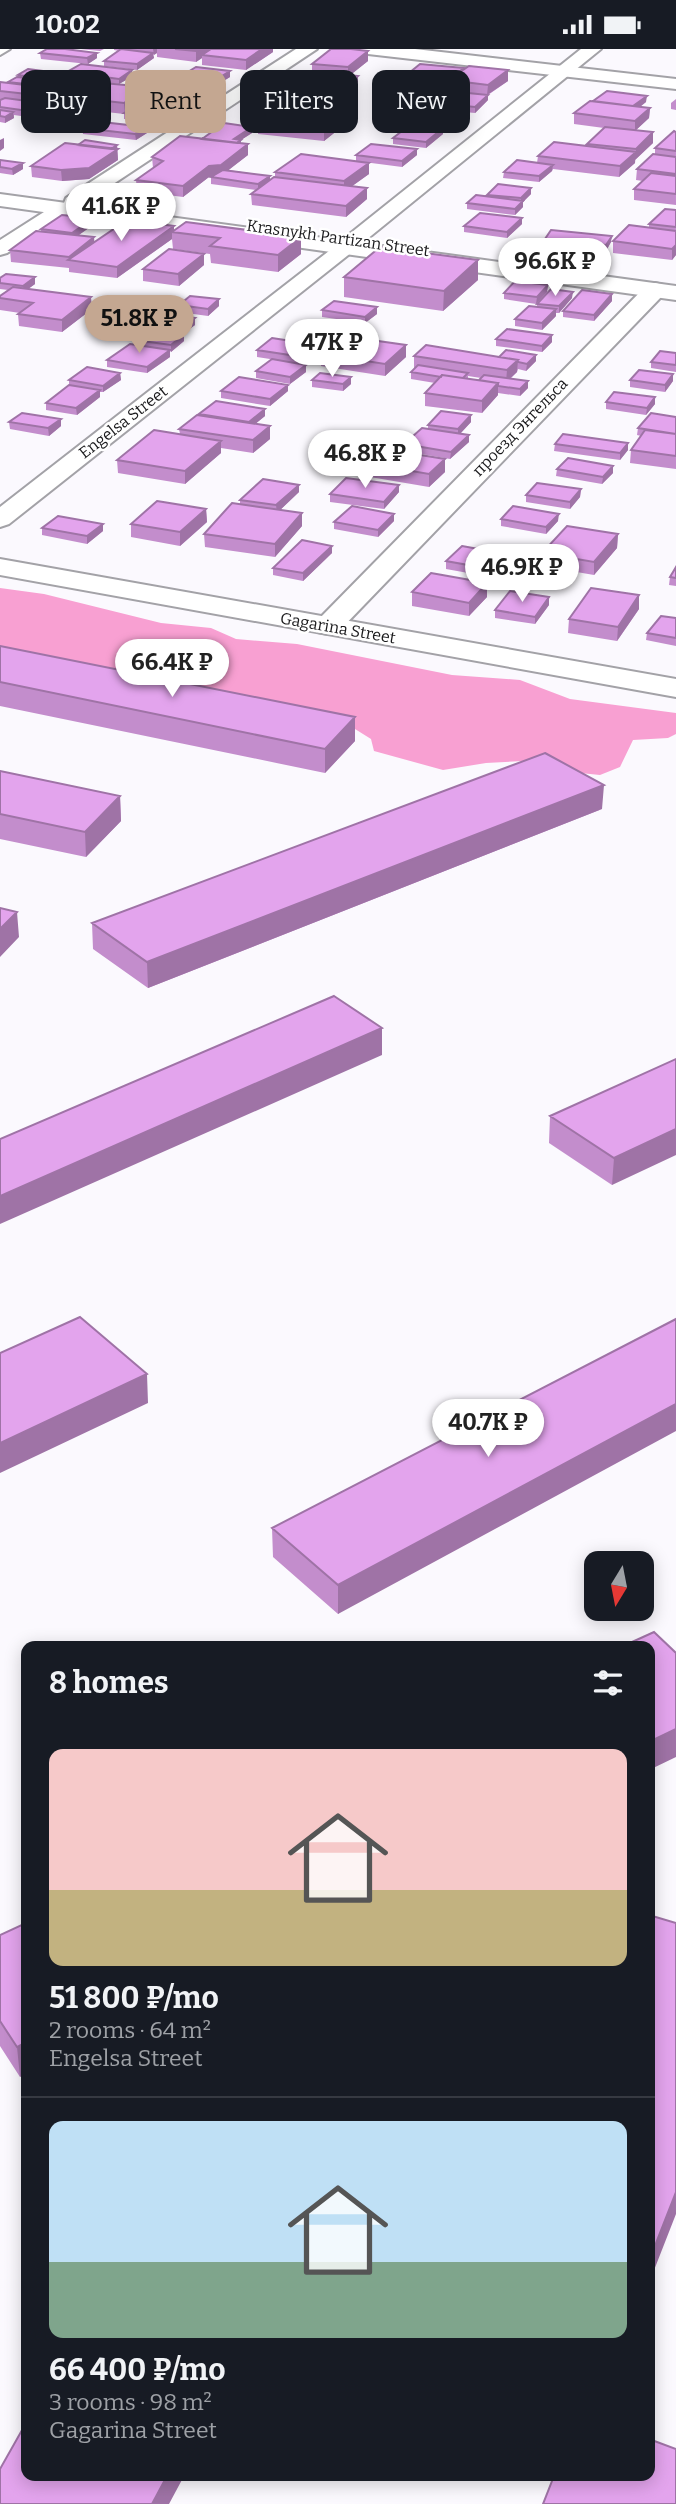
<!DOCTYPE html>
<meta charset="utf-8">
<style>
body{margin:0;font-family:Bitter,serif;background:#242831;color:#f1f3f6;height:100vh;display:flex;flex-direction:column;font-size:26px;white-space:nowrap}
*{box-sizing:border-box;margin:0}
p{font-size:23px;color:#9ea1a6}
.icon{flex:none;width:38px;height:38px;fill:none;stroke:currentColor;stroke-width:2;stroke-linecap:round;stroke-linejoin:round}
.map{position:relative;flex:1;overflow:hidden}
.details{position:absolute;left:21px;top:1592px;width:634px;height:840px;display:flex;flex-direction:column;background:#171b24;border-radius:14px;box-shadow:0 4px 18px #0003}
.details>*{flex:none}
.hud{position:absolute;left:21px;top:21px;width:635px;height:63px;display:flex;gap:14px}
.needle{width:46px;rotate:190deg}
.controls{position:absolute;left:584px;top:1502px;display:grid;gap:14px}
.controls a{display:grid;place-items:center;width:70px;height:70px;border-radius:14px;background:#171b24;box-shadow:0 4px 18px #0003;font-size:35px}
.price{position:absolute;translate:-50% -60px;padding:0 16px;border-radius:24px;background:#fff;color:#222;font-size:23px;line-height:46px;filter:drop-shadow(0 2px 4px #0008)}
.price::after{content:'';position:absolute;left:50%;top:42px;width:21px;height:16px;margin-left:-10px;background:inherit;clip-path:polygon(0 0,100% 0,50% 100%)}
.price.active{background:#c4a791;color:#111}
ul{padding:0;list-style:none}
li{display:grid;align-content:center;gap:14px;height:371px;padding:0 28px}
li+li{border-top:2px solid #363941}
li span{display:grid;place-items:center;height:217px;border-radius:14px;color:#555}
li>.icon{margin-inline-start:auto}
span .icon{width:126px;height:126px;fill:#fffc;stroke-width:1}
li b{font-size:30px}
h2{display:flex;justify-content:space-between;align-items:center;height:84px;padding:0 28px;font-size:30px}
.tag{padding:0 24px;border-radius:14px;background:#171b24;box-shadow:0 4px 18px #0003;font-size:24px;line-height:63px}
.tag.active{background:#c4a791;color:#111}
.status{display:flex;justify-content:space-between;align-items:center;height:49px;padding:0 35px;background:#171b24;direction:ltr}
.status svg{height:19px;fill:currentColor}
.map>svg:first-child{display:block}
</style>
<div class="status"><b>10:02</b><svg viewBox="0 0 49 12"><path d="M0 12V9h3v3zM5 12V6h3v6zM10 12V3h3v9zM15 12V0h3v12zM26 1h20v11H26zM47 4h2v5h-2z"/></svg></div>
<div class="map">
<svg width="676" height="2455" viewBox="0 0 676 2455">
<rect width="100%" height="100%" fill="#fbf9fe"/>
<path fill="#f8a0d2" d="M0,539L44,545L161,574L211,579L236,590L297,595L452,626L520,631L570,650L676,664V685L668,689L633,691L620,718L600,726L570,723L544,711L486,714L443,721L374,702L371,690L355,680L0,613Z"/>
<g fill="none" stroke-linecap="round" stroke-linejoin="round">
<defs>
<path id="street" d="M0,0H10L0,6Z
M296,0H317L80,157L71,159L69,164L7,204L0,206V191L55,156L64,154L66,149Z
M581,0H601L361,195L354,197L352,203L9,475L0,478V458L338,195L345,193L347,187Z
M655,234L663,236L666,241L663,246L338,583L328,585L318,583L314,577L318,571L647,236Z"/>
<path id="secondary" d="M359,0H415L676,30V40L368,5Z
M0,510L676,630V648L0,526Z"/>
<path id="highway" d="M0,145L676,237V251L0,157Z"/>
</defs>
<use href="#street" stroke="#a3a2a7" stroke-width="4"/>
<use href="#secondary" stroke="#a3a2a7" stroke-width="4"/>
<use href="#highway" stroke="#a3a2a7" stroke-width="4"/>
<use href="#street" fill="#fff" fill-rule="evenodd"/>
<use href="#secondary" fill="#fff" fill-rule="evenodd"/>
<use href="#highway" fill="#fff" fill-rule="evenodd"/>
</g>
<path fill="#c38dcc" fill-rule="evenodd" d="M80,0H104L100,2Z
M114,0H273V3L246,21L202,16V9L196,13L157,8V4L153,6L154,9L137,21L104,17V12L119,2L114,1Z
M40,4H97V9L88,15L41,10Z
M368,12L350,26L358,33L351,39L336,37V42L353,44V54L342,62L348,73L324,92L258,85V74L275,62L268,61V51L287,38V36L318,34V30L323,26L312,25V15Z
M464,19L508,21V32L488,46V51L475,64L444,61V55L458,43L448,41V34L409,30V24Z
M230,22V28L217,36L183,32V26Z
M67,23L133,27L119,35L68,29Z
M59,24V30L48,35H43L42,38L67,51L57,57L58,62L42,70L14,66V69L5,74L0,73V33L8,34L18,28V26Z
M442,34L441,45L419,60L378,55V45Z
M147,38L148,49L138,56L177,66L165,75L124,70V65L80,60L79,49Z
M163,38L205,43L197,48L163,44Z
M676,50V61L671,60V54Z
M646,53L640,58L650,59L649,69L636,81L653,94L635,111V114L619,128L553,120L552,122L539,133L503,129L504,123L537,114L538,107L586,97L587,95L604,79L574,75V64Z
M412,72L450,76L443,81V85L426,99L393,95V89L412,76Z
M252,78V84L241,91V94L248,95V106L228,121L270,127V131L275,128V123L369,125L352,137L367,150L346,168L252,156L251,145L256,141L211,135V128H209L183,148L137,142L136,131L153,119L152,108L202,90Z
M82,79L147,84L136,91L83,85Z
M676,83V156L634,151V140L643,132L636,131L637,120L655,105V99Z
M78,96H117L118,111L89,130L62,132L32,128L31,117Z
M417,100V106L402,118L356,112V106Z
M0,111L23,120L13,126L0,124Z
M531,139V145L523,153V158L515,166L467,160V154L487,147V146Z
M676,161V206L672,211L613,204V192L649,179V175Z
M93,169V176L78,186L94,193L174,181L186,173L301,205L278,223L211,214L210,205L173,200L172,190L117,229L69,223V219L11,213L10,201L41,182V180Z
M522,175L507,189L464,183V177Z
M545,190L611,193L606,202L545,197Z
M204,205V216L179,237L143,232V220Z
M344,228L478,231L443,262L344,248Z
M0,229L35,235L28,240L92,260L62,283L19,277L18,265L20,264L0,261V247L8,241L0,240Z
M548,236L547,243L536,255L504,250V244Z
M612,245V252L594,272L563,268V262Z
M572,249L559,264H556V267L542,281L515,277V270L537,258V255Z
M219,250V257L208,267L179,263V256Z
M377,258V265L365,274L322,268V261Z
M195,269V276L182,285H184V292L171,303L170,302V308L147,324L107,318V311L142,296V292L155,281V276Z
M358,278V285L354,288L406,296V308L385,327L321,317V306L309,316L257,308V301L323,297V303L334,294L303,289V282Z
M496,290L552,293L542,303L496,297Z
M676,304V323L651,319V313Z
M414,307L499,308L536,312L526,322L518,320L517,323L510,330L528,339L520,347L498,344V346L482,364L425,357V344L435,334L411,330V323L415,319H414ZM468,327L481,329L479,331L468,330Z
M306,316V323L290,335L256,329V322Z
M120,324L121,331L103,343H100V348L77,366L46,361V354L69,337V331Z
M312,331L351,335L343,342L312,338Z
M630,331L673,332L665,343L630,338Z
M288,336V342L270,357L221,349V342Z
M655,348V355L646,366L606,360V353Z
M265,360V367L255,375L270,377V390L253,404L221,399V404L185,435L118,424L117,411L180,385L179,380L200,366L199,365Z
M471,366V373L460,385L469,386V393L450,410L404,402V395L428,379V376Z
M676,368V420L630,414L631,401L641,387L637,386L638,379Z
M9,373L61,377L49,387L10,380Z
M628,394V401L620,411L554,402L555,395Z
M317,406L445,410V423L429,438L317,419Z
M613,417V424L602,435L556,427L557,420Z
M299,436V443L280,461L302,464V477L275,508L205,498L204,485L240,455V451Z
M399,436V443L384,460L330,453V445Z
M581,440L580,448L570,460L526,453V446Z
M206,460L207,473L180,497L131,488V475Z
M394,465V472L378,488L334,480V473Z
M501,470L558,472L546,485L501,477Z
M103,475V482L87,495L42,486V479Z
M618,485L617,499L594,526L542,517V504Z
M332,497V504L303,532L273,526V519Z
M522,508V516L507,531L446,520V512Z
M676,518V537L669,536L670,528Z
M487,534V548L469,567L412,557V543Z
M549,548V556L535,575L495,569V561Z
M639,560L617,592L568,584L569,570Z
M676,569V597L646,591L647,584Z
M0,597L355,668V692L325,724L0,657Z
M0,722L120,747L121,772L86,808L0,790Z
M602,760L148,939L93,900L92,874Z
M676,1010L612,1136L549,1094L550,1067Z
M676,1270L338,1565L273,1508L272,1479Z
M26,1874L20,2028L0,1997V1886Z"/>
<path fill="#9f73a6" d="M153,0H157V4L154,6Z
M200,0H216L202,6V9L196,13V2Z
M262,0H273V3L246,21V11Z
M368,2V12L348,28V18Z
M97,4V9L88,15L87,9Z
M153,4L154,9L137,21V15Z
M132,21L133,27L119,35V30Z
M508,21V32L487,46L488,36Z
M230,22V28L217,36V30Z
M59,24V30L48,35V30Z
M358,27V33L351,39V33Z
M43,31V37L34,42V36Z
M442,34L441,45L419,60L420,50Z
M205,37V43L197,48V42Z
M147,38L148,49L125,65L124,54Z
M67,41V51L57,57L58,62L42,70V64L54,58V48Z
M353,44V54L332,69V59Z
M488,46V51L475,64V58Z
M647,47L646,53L632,64V58Z
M650,59L649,69L635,82V72Z
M177,60V66L165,75L164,69Z
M348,62V73L324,92V82Z
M13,63L14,69L5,74V68Z
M451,70L450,76L443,81V85L426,99V93L443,80V76Z
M146,78L147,84L136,91L135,85Z
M252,78V84L241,91V97L234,90Z
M653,83V94L635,111L636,100Z
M4,89V99L0,102V91Z
M248,95V106L221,127L209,128L183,148V137L209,117Z
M117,96L118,111L89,130L62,132L61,121L107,102Z
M417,100V106L402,118V112Z
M636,103L635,114L619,128L620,117Z
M23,114V120L13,126L12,120Z
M369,114V125L344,143V132Z
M553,116L552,122L539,133V127Z
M270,127V134L258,141V135Z
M367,139V150L346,168V157Z
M531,139V145L523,153V158L515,166V160L521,154V149Z
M93,169V176L72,191V184Z
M522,169V175L507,189V183Z
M174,177V183H172V190L117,229V218Z
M612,187L611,193L606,202V196Z
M94,188L95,200L70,211L69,208Z
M301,188V205L278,223V206Z
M676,196V206L672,211V200Z
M204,205V216L179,237L178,225Z
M478,211V231L443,262L444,242Z
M35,228V235L24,243L23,237Z
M548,236L547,243L536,255L537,248Z
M573,243L572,249L559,264V257Z
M612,245V252L594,272V266Z
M91,248L92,260L62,283V271Z
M219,250V257L208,267V260Z
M377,258V265L365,274V268Z
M556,260V267L542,281V274Z
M195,269V276L180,287V280Z
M358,278V285L346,295V289Z
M184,285V292L171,303V296Z
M552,286V293L542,303V297Z
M406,296V308L385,327V315Z
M323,297V304L309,316V309Z
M170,301V308L147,324V318Z
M536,306V312L526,322L527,315Z
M518,311L517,323L506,333L507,321Z
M306,316V323L290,335V328Z
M120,324L121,331L103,343V337Z
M673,325V332L665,343V336Z
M351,328V335L343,342V335Z
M528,332V339L520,347V340Z
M498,334V346L482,364V352Z
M288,336V342L270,357V350Z
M100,341V348L77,366L76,359Z
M655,348V355L646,366L647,359Z
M265,360V367L249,380V373Z
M471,366V373L458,387V380Z
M61,370V377L49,387L48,379Z
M270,377V390L253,404V391Z
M469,386V393L450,410L451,403Z
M221,392V404L185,435V422Z
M628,394V401L620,411V404Z
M445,410V423L429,438V425Z
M613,417V424L602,435L603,428Z
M299,436V443L277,464L276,456Z
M399,436V443L384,460V453Z
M581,440L580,448L570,460V453Z
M206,460L207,473L180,497V483Z
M302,464V477L275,508V495Z
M394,465V472L378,488V481Z
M559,465L558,472L546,485V478Z
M103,475V482L87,495V487Z
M618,485L617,499L594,526V513Z
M332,497V504L303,532V524Z
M522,508V516L507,531V523Z
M487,534V548L469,567V554Z
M639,546V560L617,592L618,578Z
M549,548V556L535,575V568Z
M355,668V692L325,724V700Z
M604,736L602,760L148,939L147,913Z
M120,747L121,772L86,808L85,783Z
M17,863L19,888L0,908V880Z
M382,979V1006L0,1175V1147Z
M676,1080V1106L612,1136L614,1109Z
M147,1325L148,1354L0,1424V1394Z
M676,1355V1382L338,1565V1536Z
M676,1680V1708L649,1721V1693Z
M26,1993V2025L20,2028L17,1998Z
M676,2143V2165L649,2234V2212Z
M167,2427H184L169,2455H152Z"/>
<path fill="#e3a4ed" stroke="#9f73a6" stroke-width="2" d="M47,0H65L97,4L87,9L40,4Z
M121,0L153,4L137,15L104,12Z
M175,0H200L196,2Z
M211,0H262L246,11L202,6Z
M331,0H351L368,2L348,18L312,15Z
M81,15L132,21L119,30L67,23Z
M420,15L464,19L452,28L409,24Z
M469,17L508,21L488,36L448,31Z
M196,18L230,22L217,30L183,26Z
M28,20L59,24L48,30L18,26Z
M325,24L358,27L351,33L318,30Z
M17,28L43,31L34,36L8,33Z
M401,29L442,34L420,50L378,45Z
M294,31L336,36L330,41L287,36Z
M0,33L67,41L54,48L0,42Z
M171,33L205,37L197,42L163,38Z
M103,34L147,38L124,54L79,49Z
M290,36L353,44L332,59L268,51Z
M607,42L647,47L633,57L593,52Z
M458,43L488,46L475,58L444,55Z
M5,49L57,56L42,64L0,58V51Z
M590,52L650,59L635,72L574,64Z
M284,55L348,62L324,82L258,74Z
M137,56L177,60L164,69L124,64Z
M0,61L13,63L5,68L0,67Z
M420,66L451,70L443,76L412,72Z
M93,72L146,78L135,85L82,79Z
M224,74L252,78L234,90L241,91L237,94L202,90Z
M411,75L443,79L426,93L393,89Z
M605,78L653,83L636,100L587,95Z
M674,82L676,83V102L655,99Z
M180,87L248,95L221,116L209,117L183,137L136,131L163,112L152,108Z
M85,91L117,96L111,100L78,96Z
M554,93L636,103L620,117L538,107Z
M65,94L118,100L89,119L61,121L31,117Z
M371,95L417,100L402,112L356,106Z
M301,105L369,114L344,132L275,123Z
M653,105L676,108V125L637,120Z
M0,111L23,114L12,120L0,118Z
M517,111L553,116L539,127L504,123Z
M223,121L270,127L258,135L211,128Z
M651,124L676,127V145L634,140Z
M274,128L367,139L346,157L251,145Z
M498,135L531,139L521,149L487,146Z
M476,146L523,152L515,160L467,154Z
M665,160L676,161V178L649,175Z
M480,164L522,169L507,183L464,177Z
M62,166L93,169L72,184L41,180Z
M127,171L174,177L117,218L68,211Z
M186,173L301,188L278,206L210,197L220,189L172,183Z
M629,176L676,182V196L672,200L613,192Z
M551,181L612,187L606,196L545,190Z
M36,182L94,188L69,208L10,201Z
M380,198L478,211L444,242L344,228Z
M169,200L204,205L178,225L143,220Z
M6,225L35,228L23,237L0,234V229Z
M515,232L548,236L537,248L504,244Z
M13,238L91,248L62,271L18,265L33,254L0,249V247Z
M551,240L573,243L559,257L537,255Z
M582,241L612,245L594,266L563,262Z
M190,247L219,250L208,260L179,256Z
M334,252L377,258L365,268L322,261Z
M529,257L556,260L542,274L515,270Z
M170,266L195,269L180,280L155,276Z
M315,272L358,278L348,287H343L341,288L303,282Z
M507,280L552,286L542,297L496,290Z
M155,281L184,285L171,296L142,292Z
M343,287L406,296L385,315L321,305Z
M272,289L323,297L309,309L257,301Z
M130,295L170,301L147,318L107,311Z
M426,296L518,311L507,321L414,307Z
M506,301L536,306L527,315L518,313V311L499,308Z
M660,302L676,304V316L651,313Z
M272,310L306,316L290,328L256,322Z
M418,316L468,324L463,329L442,326L441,328L411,323Z
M87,318L120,324L103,337L69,331Z
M639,321L673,325L665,336L630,331Z
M320,324L351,328L343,335L312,331Z
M442,326L498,334L482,352L425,344Z
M484,326L528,332L520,340L498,337V334L479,331Z
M239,328L288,336L270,350L221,342Z
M69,336L100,341L76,359L46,354Z
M614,343L655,348L647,359L606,353Z
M216,352L265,360L249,373L199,365Z
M441,362L471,366L458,380L428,376Z
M22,364L61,370L48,379L9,373Z
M651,364L676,368V385L638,379Z
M197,366L270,377L253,391L179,380Z
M422,379L469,386L451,403L404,395Z
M154,381L221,392L185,422L117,411Z
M645,381L676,385V407L631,401Z
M563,385L628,394L620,404L555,395Z
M333,392L445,410L429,425L317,406Z
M568,409L613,417L603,428L557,420Z
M346,429L399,436L384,453L330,445Z
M263,430L299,436L276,456L240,451Z
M537,434L581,440L570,453L526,446Z
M157,452L206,460L180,483L131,475Z
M232,454L302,464L275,495L204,485Z
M352,457L394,465L378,481L334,473Z
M513,457L559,465L546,478L501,470Z
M58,467L103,475L87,487L42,479Z
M567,477L618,485L594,513L542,504Z
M302,491L332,497L303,524L273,519Z
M462,497L522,508L507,523L446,512Z
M676,518V529L670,528Z
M431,524L487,534L469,554L412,543Z
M591,539L639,546L618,578L569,570Z
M510,542L549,548L535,568L495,561Z
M661,567L676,569V589L647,584Z
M0,597L355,668L325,700L0,633Z
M545,704L604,736L147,913L92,874Z
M0,722L120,747L85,783L0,765Z
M0,859L17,863L0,880Z
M334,947L382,979L0,1147V1090Z
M676,1010V1080L614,1109L550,1067Z
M80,1268L147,1325L0,1394V1304Z
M676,1270V1355L338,1536L272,1479Z
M654,1583L676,1604V1680L649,1693V1598H621Z
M649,1866L676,1874V2143L649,2212Z
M26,1874V1993L17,1998L0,1972V1886Z
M26,2374V2427H167L152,2455H0V2420Z
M649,2390L676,2400V2455H543L554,2427H649Z"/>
<g text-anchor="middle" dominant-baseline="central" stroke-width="5" stroke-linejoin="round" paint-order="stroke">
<g font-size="16" fill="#1a1a1c" stroke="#fff">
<text transform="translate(338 189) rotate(8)">Krasnykh Partizan Street</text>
<text transform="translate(123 373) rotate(-38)">Engelsa Street</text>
<text transform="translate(520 378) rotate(-46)">проезд Энгельса</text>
<text transform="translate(338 579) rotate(10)">Gagarina Street</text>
</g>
</g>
</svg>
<div class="controls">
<a><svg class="needle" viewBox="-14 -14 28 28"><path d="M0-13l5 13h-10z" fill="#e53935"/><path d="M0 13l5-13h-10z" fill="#9ea1a6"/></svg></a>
</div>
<b class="price" style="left:121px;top:194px">41.6K ₽</b>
<b class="price" style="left:555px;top:249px">96.6K ₽</b>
<b class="price active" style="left:139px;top:306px">51.8K ₽</b>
<b class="price" style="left:332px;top:330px">47K ₽</b>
<b class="price" style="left:365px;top:441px">46.8K ₽</b>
<b class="price" style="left:522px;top:555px">46.9K ₽</b>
<b class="price" style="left:172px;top:650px">66.4K ₽</b>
<b class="price" style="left:488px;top:1410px">40.7K ₽</b>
<div class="hud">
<a class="tag">Buy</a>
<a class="tag active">Rent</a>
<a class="tag">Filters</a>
<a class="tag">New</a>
</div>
<section class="details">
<h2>8 homes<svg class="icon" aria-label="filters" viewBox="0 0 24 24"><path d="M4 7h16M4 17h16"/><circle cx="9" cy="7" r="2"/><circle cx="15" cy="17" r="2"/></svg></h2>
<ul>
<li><span style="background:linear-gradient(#f6c9c9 65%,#c2b280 0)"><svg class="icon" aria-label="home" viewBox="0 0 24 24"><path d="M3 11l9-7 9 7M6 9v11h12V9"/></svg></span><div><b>51 800 ₽/mo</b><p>2 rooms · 64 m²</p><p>Engelsa Street</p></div></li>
<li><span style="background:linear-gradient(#bfe0f5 65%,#7fa58c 0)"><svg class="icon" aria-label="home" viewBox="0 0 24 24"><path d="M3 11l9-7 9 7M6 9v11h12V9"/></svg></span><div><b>66 400 ₽/mo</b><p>3 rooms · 98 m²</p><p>Gagarina Street</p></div></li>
</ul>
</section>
</div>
